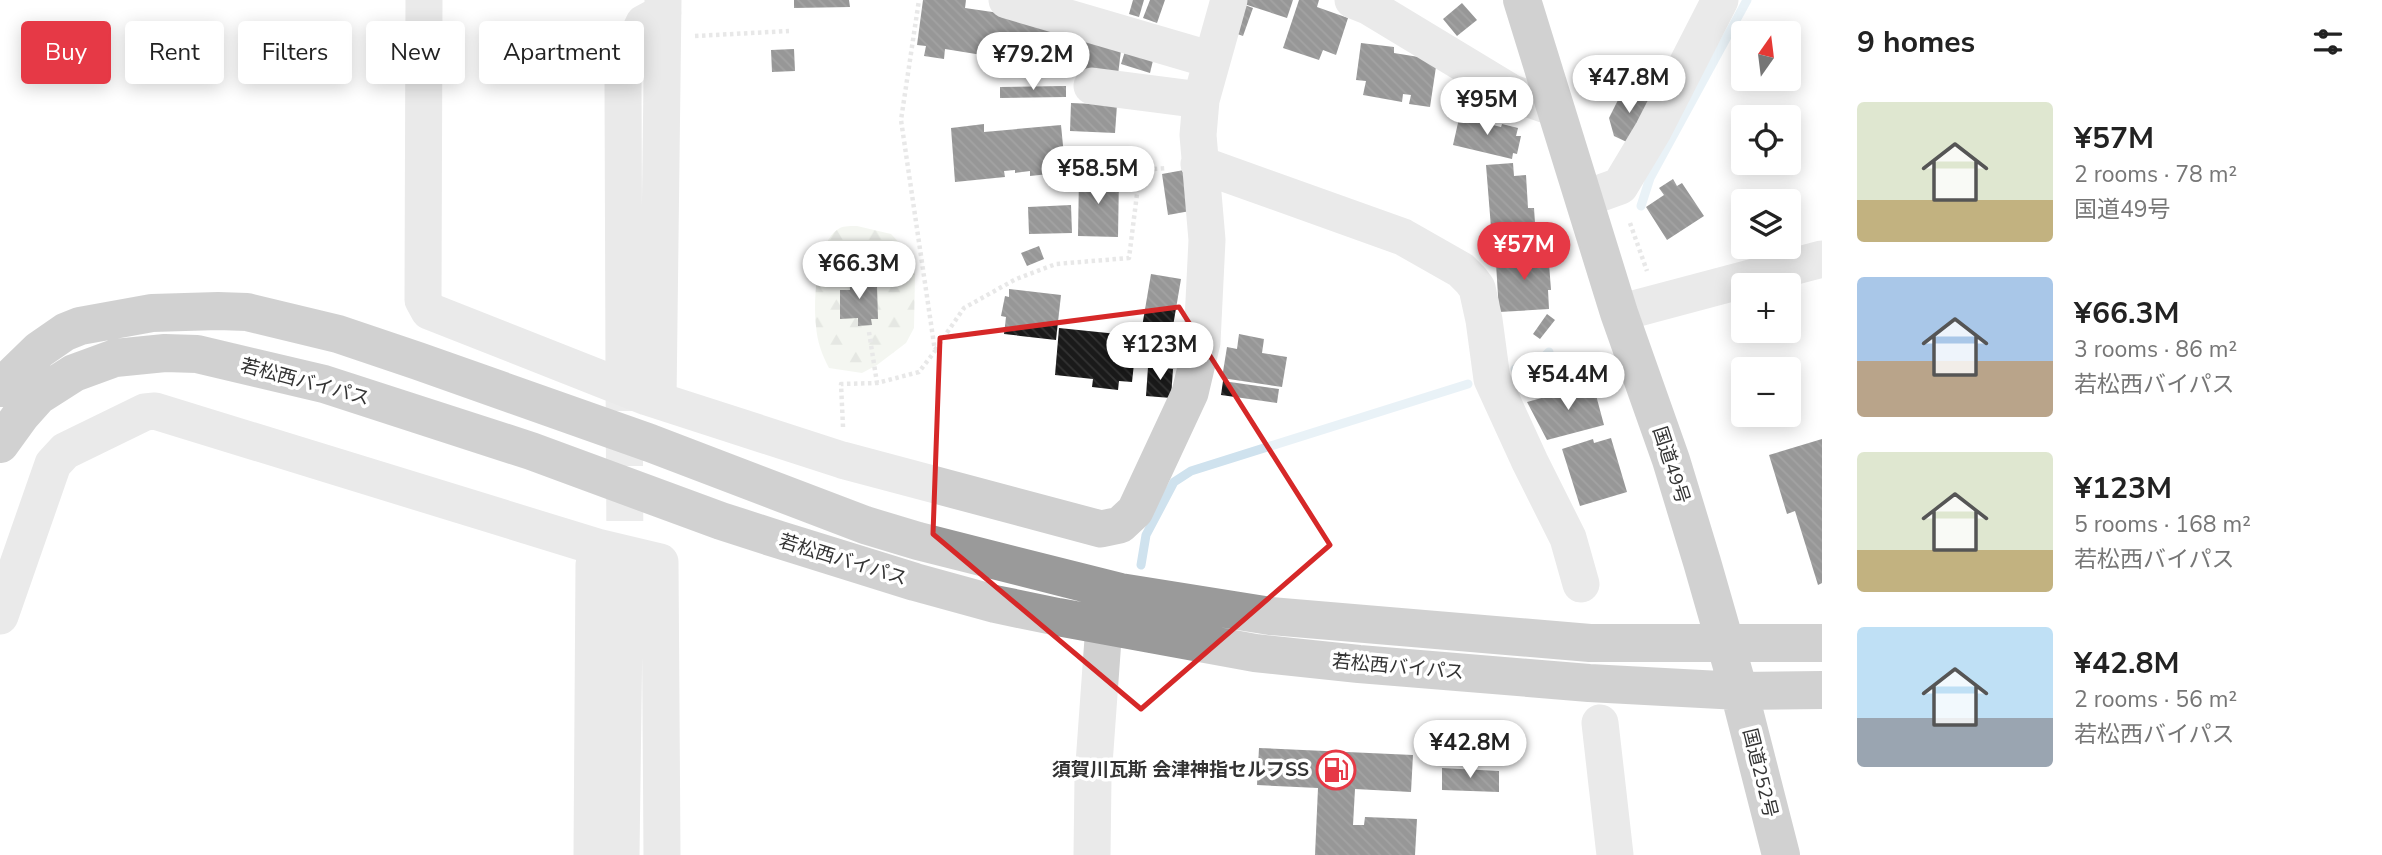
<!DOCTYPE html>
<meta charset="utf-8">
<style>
body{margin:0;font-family:"Nunito Sans","Noto Sans JP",sans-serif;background:#f2f2f2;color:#222;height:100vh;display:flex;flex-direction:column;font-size:26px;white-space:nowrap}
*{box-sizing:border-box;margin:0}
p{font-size:23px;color:#767676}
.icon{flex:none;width:38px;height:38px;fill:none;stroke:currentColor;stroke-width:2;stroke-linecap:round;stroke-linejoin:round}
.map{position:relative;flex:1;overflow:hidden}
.drawer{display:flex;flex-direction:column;background:#fff;width:560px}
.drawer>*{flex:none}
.hud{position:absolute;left:21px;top:21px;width:665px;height:63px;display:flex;gap:14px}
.needle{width:46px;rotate:14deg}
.controls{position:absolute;left:1731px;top:21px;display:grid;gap:14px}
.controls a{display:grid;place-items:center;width:70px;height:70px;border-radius:7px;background:#fff;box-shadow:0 4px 18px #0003;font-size:35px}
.price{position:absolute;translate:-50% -60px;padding:0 16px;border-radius:24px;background:#fff;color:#222;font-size:23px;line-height:46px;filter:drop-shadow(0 2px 4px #0008)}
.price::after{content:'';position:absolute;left:50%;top:42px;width:21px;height:16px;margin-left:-10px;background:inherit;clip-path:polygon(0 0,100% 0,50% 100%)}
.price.current{background:#e63946;color:#fff}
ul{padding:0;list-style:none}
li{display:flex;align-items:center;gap:21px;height:175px;padding:0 35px}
li span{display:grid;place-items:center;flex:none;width:196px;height:140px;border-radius:7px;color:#555}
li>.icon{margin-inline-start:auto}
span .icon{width:84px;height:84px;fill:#fffc;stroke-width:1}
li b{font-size:30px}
h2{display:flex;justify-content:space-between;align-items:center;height:84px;padding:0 35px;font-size:30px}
.pill{padding:0 24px;border-radius:7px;background:#fff;box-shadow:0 4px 18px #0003;font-size:24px;line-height:63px}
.pill.current{background:#e63946;color:#fff}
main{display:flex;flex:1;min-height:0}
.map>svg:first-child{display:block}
</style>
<main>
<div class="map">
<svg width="1822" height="855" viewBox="0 0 1822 855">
<defs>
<pattern id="forest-firs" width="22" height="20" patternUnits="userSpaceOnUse" patternTransform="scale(1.75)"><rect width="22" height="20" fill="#e6ecdf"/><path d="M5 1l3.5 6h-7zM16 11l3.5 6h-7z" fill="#c6cbc0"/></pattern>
<pattern id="building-back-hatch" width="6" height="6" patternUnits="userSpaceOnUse" patternTransform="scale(1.75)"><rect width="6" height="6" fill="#1a1a1a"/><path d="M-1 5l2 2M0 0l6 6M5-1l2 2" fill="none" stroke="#333"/></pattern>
</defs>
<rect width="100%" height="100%" fill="#fff"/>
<path fill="url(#forest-firs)" d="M857,226L891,234L909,253L915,275L914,328L906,343L877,365L862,373L829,368C822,355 817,341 816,326C813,302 816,240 840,228C844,226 852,226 857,226Z"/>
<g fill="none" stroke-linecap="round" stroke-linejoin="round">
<path stroke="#cfe2ee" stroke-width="9" d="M1641,206L1650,178L1747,0
M1515,369L1540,361L1549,352
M1141,565L1146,535L1174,482L1191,471L1468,384"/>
</g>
<path fill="url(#building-back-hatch)" d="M794,0H849L850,7L794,8Z
M923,0H966L965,8L1061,22L1122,42L1118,75L1096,78L981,60L982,55L945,49L944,59L924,56L926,46L917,45Z
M1133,0H1144L1139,17L1129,14Z
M1150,0H1165L1157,23L1143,18Z
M1242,0H1293L1287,18L1241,3Z
M1299,0H1319L1317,7L1348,18L1336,55L1323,50L1319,60L1283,48Z
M1239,3L1253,8L1243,36L1229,31Z
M1462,3L1477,20L1457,36L1443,19Z
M1361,43L1394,47V53L1437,60L1430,107L1409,104L1411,95L1403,94L1402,102L1363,95L1366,81L1356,80Z
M1127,45L1155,52L1150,73L1121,64Z
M794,49L795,71L772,72L771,50Z
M1066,86V97L1000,98V87Z
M1624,88L1652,102L1631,144L1614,136L1609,118Z
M1071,103L1117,105L1115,133L1070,131Z
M1460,114L1490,121L1489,124L1501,127L1502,124L1518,128L1516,136H1521L1517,154L1513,153L1512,159L1453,145Z
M984,124V132L1061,125L1065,166L1049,167V174L1030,176V171L1015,173V170L1004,171L1005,177L955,182L951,128Z
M1513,163L1514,176L1526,175L1528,208H1534L1535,223H1529L1530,237L1492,240L1486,165Z
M1184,170L1190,211L1168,215L1162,174Z
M1079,175L1119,176L1118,237L1078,236Z
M1673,179L1677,186L1682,183L1704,216L1667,240L1646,207L1664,195L1659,188Z
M1071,205L1072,233L1029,234L1028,207Z
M1039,246L1044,259L1027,266L1021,253Z
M1548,250L1551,290H1548L1549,309L1499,312L1496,263L1518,261V252Z
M864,273V287L877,286L878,319H871L872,325L858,326V318L840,319V290H850L849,274Z
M1151,274L1181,279L1172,332L1142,327Z
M1009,289L1061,295L1056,340L1004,334L1006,317L1001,316L1005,296L1009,297Z
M1547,314L1555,320L1540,339L1533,334Z
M1059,328L1137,336L1132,382L1119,381L1118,390L1092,387L1093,379L1055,375Z
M1239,334L1264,339L1262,353L1287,357L1282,387L1222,378L1227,347L1237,349Z
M1148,367L1173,369L1171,398L1146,396Z
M1223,381L1279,389L1277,403L1221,395Z
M1593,384L1604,425L1547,440L1527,402Z
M1611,438L1627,492L1580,506L1562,449L1593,439L1594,443Z
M1822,439V583L1818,585L1795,511L1787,514L1769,455Z
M1259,748L1413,755L1411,792L1355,789L1353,825H1364L1365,817L1417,819L1415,855H1315L1318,788L1257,785Z
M1442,768L1499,771V792L1442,790Z"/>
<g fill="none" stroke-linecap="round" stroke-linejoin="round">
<path stroke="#d6d6d6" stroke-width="37" stroke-dasharray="37 18" stroke-linecap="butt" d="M624,374L625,557"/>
<path stroke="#cdcdcd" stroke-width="4.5" stroke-dasharray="3.5 3.5" stroke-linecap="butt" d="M695,36L789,31
M1630,223L1647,271
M869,332L877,383
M935,350L964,308L1016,279L1056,264L1129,258L1140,170L1166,168
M843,427L841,384L877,383L919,372L935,351L901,120L919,0"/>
<path stroke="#d0d0d0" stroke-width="37" d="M424,0L423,300L429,311L647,397L842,460L1101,529L1120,525L1135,511L1190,393L1202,342L1207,240L1198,135L1201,100L1229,0
M1007,0L1212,60
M1353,0L1368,6L1512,93L1555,108
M1092,86L1201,100
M1199,164L1403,237L1461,270L1471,280L1477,288L1484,320L1492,379L1530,462L1568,538L1581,584
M1584,199L1620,186L1653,131L1720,0
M1619,313L1822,259
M624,374L623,81L627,59L644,23L663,13
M658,400L663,0
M597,547L660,562L662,855
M0,616L53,464L65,451L145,412L155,411L597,547L594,565L592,855
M1600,723L1615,855
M621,855L625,557
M1092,855L1093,778L1104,625"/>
<path stroke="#9a9a9a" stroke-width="38" d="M1522,0L1619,313L1671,460L1702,562L1739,691L1781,855
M0,388L39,350L65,332L80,326L152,313L218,311L247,312L338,334L418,361L650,443L865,525L918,541L1120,592L1270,616L1590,643H1822
M0,444L21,415L38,396L74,373L115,358L165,353L197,354L324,384L531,451L721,521L780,540L915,582L995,604L1058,617L1255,653L1359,664L1589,683L1739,691L1822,690"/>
</g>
<path d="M0 0H1822V855H0ZM1179,307L1330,545L1141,709L933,534L940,338Z" fill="#fff" fill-opacity=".55" fill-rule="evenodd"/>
<path fill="none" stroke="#d62828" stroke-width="5" stroke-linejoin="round" d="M1179,307L1330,545L1141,709L933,534L940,338Z"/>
<defs>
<symbol id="fuel-ring" viewBox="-11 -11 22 22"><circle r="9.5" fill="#fff" stroke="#e63946" stroke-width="1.5"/><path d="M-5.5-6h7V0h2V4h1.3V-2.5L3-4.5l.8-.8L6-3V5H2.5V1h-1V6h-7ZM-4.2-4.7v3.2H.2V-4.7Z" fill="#e63946"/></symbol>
</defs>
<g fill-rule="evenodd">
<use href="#fuel-ring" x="1314" y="748" width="44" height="44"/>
</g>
<g text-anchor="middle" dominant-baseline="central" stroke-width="7" stroke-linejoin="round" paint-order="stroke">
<g font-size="19" fill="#333" stroke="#fff">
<text transform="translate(305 382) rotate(15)">若松西バイパス</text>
<text transform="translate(1671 465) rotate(72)">国道49号</text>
<text transform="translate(843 560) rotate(17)">若松西バイパス</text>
<text transform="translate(1398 667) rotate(5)">若松西バイパス</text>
<text transform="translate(1760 773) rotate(76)">国道252号</text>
</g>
<g font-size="19" font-weight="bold" fill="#333" stroke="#fff" text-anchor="end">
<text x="1309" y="770">須賀川瓦斯 会津神指セルフSS</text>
</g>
</g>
</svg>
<div class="controls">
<a><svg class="needle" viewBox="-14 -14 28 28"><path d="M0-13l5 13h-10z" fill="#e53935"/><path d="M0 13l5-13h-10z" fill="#767676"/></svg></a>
<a><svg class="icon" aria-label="locate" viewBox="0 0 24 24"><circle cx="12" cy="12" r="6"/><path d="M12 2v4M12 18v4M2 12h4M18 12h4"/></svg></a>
<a><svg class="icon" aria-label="layers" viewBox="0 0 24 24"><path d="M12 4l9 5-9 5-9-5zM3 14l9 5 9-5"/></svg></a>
<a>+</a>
<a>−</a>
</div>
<b class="price" style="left:1033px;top:92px">¥79.2M</b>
<b class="price" style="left:1629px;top:115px">¥47.8M</b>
<b class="price" style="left:1487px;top:137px">¥95M</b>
<b class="price" style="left:1098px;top:206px">¥58.5M</b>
<b class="price current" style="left:1524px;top:282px">¥57M</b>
<b class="price" style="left:859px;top:301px">¥66.3M</b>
<b class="price" style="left:1160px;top:382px">¥123M</b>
<b class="price" style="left:1568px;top:412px">¥54.4M</b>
<b class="price" style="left:1470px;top:780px">¥42.8M</b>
<div class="hud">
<a class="pill current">Buy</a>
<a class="pill">Rent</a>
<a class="pill">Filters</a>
<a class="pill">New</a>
<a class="pill">Apartment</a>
</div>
</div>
<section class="drawer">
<h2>9 homes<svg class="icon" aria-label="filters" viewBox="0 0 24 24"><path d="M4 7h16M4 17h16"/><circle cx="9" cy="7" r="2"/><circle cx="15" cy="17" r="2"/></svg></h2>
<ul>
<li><span style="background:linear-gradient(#dfe7d0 70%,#c2b280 0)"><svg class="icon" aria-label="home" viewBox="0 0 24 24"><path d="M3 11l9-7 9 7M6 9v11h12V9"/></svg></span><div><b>¥57M</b><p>2 rooms · 78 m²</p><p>国道49号</p></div></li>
<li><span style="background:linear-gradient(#a9c7e8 60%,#b9a48a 0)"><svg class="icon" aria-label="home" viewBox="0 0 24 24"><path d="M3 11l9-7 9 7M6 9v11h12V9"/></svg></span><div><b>¥66.3M</b><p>3 rooms · 86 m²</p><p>若松西バイパス</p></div></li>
<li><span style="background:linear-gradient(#dfe7d0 70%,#c2b280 0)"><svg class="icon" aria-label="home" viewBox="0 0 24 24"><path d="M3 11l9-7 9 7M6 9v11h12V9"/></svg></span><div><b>¥123M</b><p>5 rooms · 168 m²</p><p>若松西バイパス</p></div></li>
<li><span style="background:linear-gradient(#bfe0f5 65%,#9aa5b1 0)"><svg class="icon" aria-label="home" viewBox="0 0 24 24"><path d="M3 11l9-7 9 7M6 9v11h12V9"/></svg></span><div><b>¥42.8M</b><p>2 rooms · 56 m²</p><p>若松西バイパス</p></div></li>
</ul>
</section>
</main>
